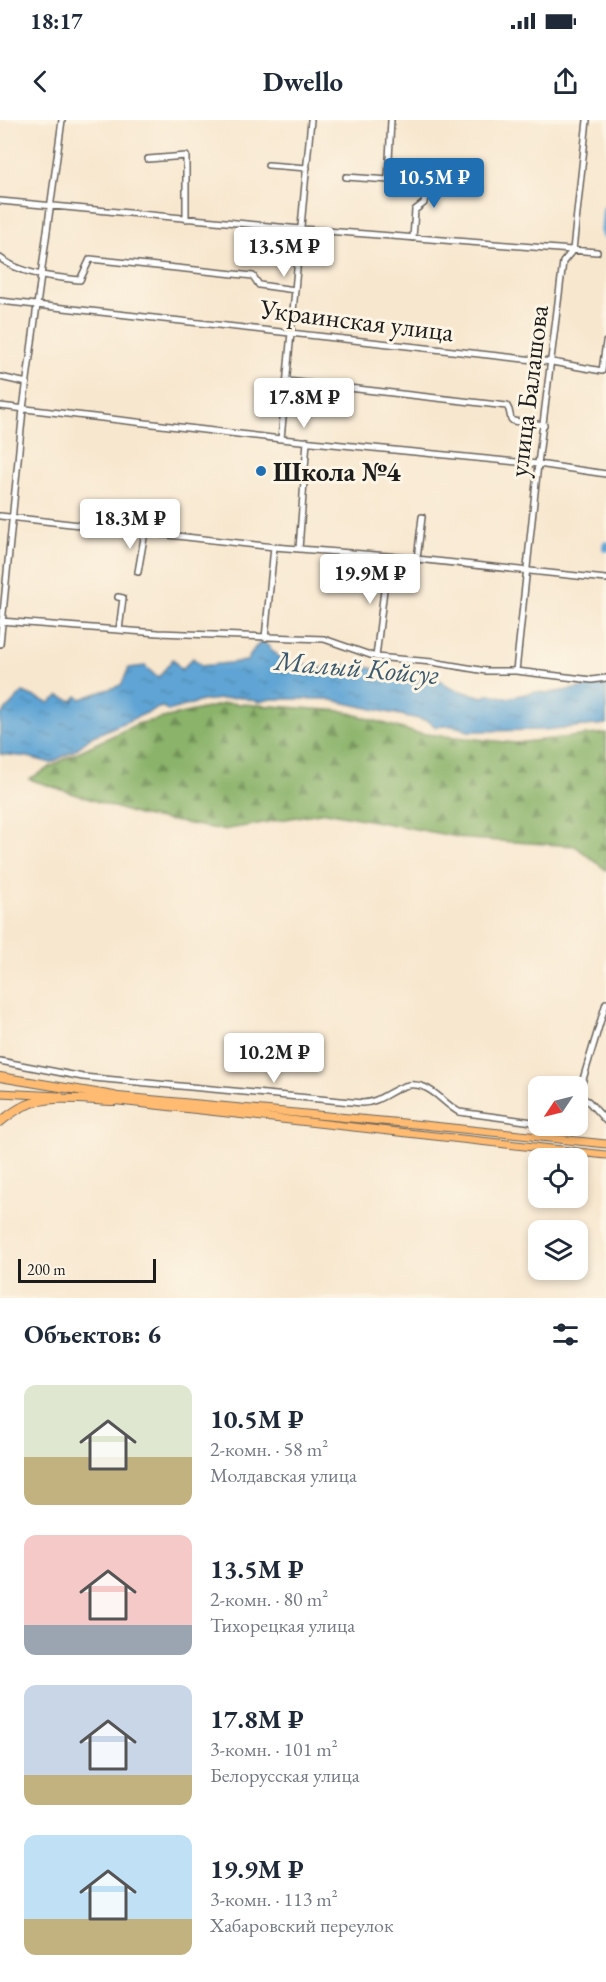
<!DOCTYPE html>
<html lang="ru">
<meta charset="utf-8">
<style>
body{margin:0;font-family:"EB Garamond",serif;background:#f6f6f7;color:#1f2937;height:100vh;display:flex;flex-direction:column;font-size:22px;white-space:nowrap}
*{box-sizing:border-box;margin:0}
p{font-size:20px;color:#747a83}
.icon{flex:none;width:33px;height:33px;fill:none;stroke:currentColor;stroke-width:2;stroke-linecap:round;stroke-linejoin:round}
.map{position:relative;height:1178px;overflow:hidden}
.details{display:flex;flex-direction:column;background:#fff;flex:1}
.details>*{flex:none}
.needle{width:39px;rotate:235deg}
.buttons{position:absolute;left:528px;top:956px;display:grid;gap:12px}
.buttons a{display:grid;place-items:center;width:60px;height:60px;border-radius:12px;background:#fff;box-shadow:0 3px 9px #0003;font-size:30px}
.scale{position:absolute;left:18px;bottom:15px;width:138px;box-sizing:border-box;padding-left:6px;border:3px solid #1c1c1c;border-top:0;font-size:16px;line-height:21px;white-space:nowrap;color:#1c1c1c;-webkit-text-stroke:4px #fcf5e5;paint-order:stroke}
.price{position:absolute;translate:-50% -51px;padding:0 14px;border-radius:6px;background:#fff;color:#222;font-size:20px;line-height:39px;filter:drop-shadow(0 2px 3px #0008)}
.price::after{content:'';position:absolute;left:50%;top:36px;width:18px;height:14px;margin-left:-9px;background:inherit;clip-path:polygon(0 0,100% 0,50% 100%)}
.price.on{background:#1f6fb2;color:#fff}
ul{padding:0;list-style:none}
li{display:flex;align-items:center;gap:18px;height:150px;padding:0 24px}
li span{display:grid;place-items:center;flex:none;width:168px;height:120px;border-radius:12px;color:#555}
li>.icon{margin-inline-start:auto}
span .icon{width:72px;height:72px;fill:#fffc;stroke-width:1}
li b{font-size:26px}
h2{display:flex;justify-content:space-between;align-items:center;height:72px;padding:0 24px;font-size:26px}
.status{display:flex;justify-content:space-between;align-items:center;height:42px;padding:0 30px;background:#fff;direction:ltr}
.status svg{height:16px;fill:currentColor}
header{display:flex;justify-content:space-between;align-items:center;height:78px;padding:0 24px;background:#fff;font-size:27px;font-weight:700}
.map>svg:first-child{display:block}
</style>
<div class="status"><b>18:17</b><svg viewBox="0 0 49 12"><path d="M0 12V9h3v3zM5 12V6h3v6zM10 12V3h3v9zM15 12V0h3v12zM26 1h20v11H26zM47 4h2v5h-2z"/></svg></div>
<header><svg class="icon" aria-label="back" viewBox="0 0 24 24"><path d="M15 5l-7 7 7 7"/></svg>Dwello<svg class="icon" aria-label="share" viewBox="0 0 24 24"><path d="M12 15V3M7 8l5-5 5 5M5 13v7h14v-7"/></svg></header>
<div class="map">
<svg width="606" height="1178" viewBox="0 0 606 1178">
<defs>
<pattern id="forest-firs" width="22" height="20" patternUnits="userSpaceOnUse" patternTransform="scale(1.5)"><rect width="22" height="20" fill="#8bb36a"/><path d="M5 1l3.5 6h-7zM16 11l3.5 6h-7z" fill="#719156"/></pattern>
<pattern id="water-ripples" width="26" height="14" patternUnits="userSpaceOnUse" patternTransform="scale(1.5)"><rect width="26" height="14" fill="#5fa4d4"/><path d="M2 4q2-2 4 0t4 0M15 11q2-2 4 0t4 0" fill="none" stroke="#4e85ab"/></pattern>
</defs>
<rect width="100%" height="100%" fill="#fcf5e5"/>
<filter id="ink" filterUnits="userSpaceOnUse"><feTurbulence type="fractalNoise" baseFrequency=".0167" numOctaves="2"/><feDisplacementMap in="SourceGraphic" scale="12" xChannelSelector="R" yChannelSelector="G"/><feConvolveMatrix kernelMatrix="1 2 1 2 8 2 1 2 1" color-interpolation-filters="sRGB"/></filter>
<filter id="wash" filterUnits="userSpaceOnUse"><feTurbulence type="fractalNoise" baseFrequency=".008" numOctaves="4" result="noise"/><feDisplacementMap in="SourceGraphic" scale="24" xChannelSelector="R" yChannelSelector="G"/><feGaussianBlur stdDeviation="1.35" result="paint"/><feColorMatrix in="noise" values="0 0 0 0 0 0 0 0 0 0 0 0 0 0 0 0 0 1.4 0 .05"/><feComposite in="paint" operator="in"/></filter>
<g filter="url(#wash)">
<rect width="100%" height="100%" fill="#f8e7cf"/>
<path fill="url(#forest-firs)" stroke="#546843" stroke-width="1.5" d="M228,583L343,591L416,613L515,623L606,613V750L575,726L468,719L326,692L223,710L138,695L29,659L70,636L137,604Z"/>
<path fill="url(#water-ripples)" stroke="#3e6078" stroke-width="1.5" d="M262,521C277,531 283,551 305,544L318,549L346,545L371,547L382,556L408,562L418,561L422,557L432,554L450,568L483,577L490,574L507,578L534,572L549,573L606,564V604L543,610L468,611C457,605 447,605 436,607L428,601L327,579H271L259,582L240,577L202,581L168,591L163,587L158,588L93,616L75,630L51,643L28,637L0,634V596L23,572L49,583L59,576L73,581L77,576L81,579L121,565L129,548L145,546L158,558L173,539L181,550L193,538L201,546L247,541L254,529Z"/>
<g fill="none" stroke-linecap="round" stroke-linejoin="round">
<path stroke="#5fa4d4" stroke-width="8" d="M606,90L604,112L606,115
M606,425V428"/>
</g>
</g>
<g filter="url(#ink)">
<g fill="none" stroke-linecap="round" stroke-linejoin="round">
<defs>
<path id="minor" d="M148,39L186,36V99
M268,45L307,48
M346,57L418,62
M388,60L391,0
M0,81L301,109L597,132
M413,118L415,90L424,83L428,55
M0,138C22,155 54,157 80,160L90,139L253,156L259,165L295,170
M0,181L552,242L602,251L606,222
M0,257L27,263
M287,261L507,286L509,290L511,299L513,301L544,305
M0,286L281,319L538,344L606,354
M281,319L311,0
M0,396L274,427L388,436L606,459
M299,429L307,321
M417,439L422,397
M138,452L145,412
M118,477L123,478L119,510
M0,501L158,513L324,519L376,537L432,542L486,551H516L592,560L606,558
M265,518L274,427
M0,524L23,289L62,0
M376,537L388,436
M516,551L538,344L563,142L573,130L587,0
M0,941L83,957L362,983C386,983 399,957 424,967C437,972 446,985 459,992L533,1002L538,1000
M578,976L606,883
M578,976L588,981L606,1001"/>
<path id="major" d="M0,973L60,976
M113,976L414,1004L606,1024
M110,980L606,1035"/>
<path id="highway" d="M0,957L114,976
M0,1002C8,996 15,990 24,986C50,974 86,980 114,981"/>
</defs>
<use href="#minor" stroke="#69635b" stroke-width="8"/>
<use href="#major" stroke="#69635b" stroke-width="9"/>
<use href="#highway" stroke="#69635b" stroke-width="10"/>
<use href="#minor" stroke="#fff" stroke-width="5"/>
<use href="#major" stroke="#ffbb71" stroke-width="7"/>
<use href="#highway" stroke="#ffbb71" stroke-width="8"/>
</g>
</g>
<circle fill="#1f6fb2" stroke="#fcf5e5" stroke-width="2" cx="261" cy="351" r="6"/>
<g text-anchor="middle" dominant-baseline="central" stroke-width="6" stroke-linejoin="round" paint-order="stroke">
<g font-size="27" fill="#1c1c1c" stroke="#fcf5e5">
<text transform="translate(357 200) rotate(7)">Украинская улица</text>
<text transform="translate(528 271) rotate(-83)">улица Балашова</text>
</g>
<g font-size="27" font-weight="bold" fill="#1c1c1c" stroke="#fcf5e5" text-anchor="start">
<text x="273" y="351">Школа №4</text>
</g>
<g font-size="28" font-style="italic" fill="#3a596f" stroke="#fcf5e5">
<text transform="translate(357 547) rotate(5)">Малый Койсуг</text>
</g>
</g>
</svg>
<div class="buttons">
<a><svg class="needle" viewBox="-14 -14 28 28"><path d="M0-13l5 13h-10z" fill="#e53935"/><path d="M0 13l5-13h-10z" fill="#747a83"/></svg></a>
<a><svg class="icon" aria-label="locate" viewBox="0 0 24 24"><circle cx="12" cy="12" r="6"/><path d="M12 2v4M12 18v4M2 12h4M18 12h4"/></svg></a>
<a><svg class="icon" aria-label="layers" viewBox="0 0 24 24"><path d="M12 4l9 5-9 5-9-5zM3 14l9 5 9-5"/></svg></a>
</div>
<div class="scale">200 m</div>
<b class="price on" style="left:434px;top:89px">10.5M ₽</b>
<b class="price" style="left:284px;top:158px">13.5M ₽</b>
<b class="price" style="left:304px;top:309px">17.8M ₽</b>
<b class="price" style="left:130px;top:430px">18.3M ₽</b>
<b class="price" style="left:370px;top:485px">19.9M ₽</b>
<b class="price" style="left:274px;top:964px">10.2M ₽</b>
</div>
<section class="details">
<h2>Объектов: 6<svg class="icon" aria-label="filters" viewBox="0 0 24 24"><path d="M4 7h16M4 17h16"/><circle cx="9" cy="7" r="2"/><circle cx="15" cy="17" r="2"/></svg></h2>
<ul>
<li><span style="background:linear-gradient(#dfe7d0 60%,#c2b280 0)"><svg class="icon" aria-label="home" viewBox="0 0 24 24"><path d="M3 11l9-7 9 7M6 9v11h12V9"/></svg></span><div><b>10.5M ₽</b><p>2-комн. · 58 m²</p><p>Молдавская улица</p></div></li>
<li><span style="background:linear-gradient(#f6c9c9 75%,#9aa5b1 0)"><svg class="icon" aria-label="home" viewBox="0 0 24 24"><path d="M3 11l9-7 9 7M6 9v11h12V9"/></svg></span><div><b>13.5M ₽</b><p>2-комн. · 80 m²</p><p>Тихорецкая улица</p></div></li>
<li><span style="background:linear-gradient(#c9d6e8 75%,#c2b280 0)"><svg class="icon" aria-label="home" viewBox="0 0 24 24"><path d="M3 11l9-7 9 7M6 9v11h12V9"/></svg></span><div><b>17.8M ₽</b><p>3-комн. · 101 m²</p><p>Белорусская улица</p></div></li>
<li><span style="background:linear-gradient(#bfe0f5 70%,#c2b280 0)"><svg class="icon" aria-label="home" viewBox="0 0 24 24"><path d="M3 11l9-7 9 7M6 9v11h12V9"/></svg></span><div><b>19.9M ₽</b><p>3-комн. · 113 m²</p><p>Хабаровский переулок</p></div></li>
</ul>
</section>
